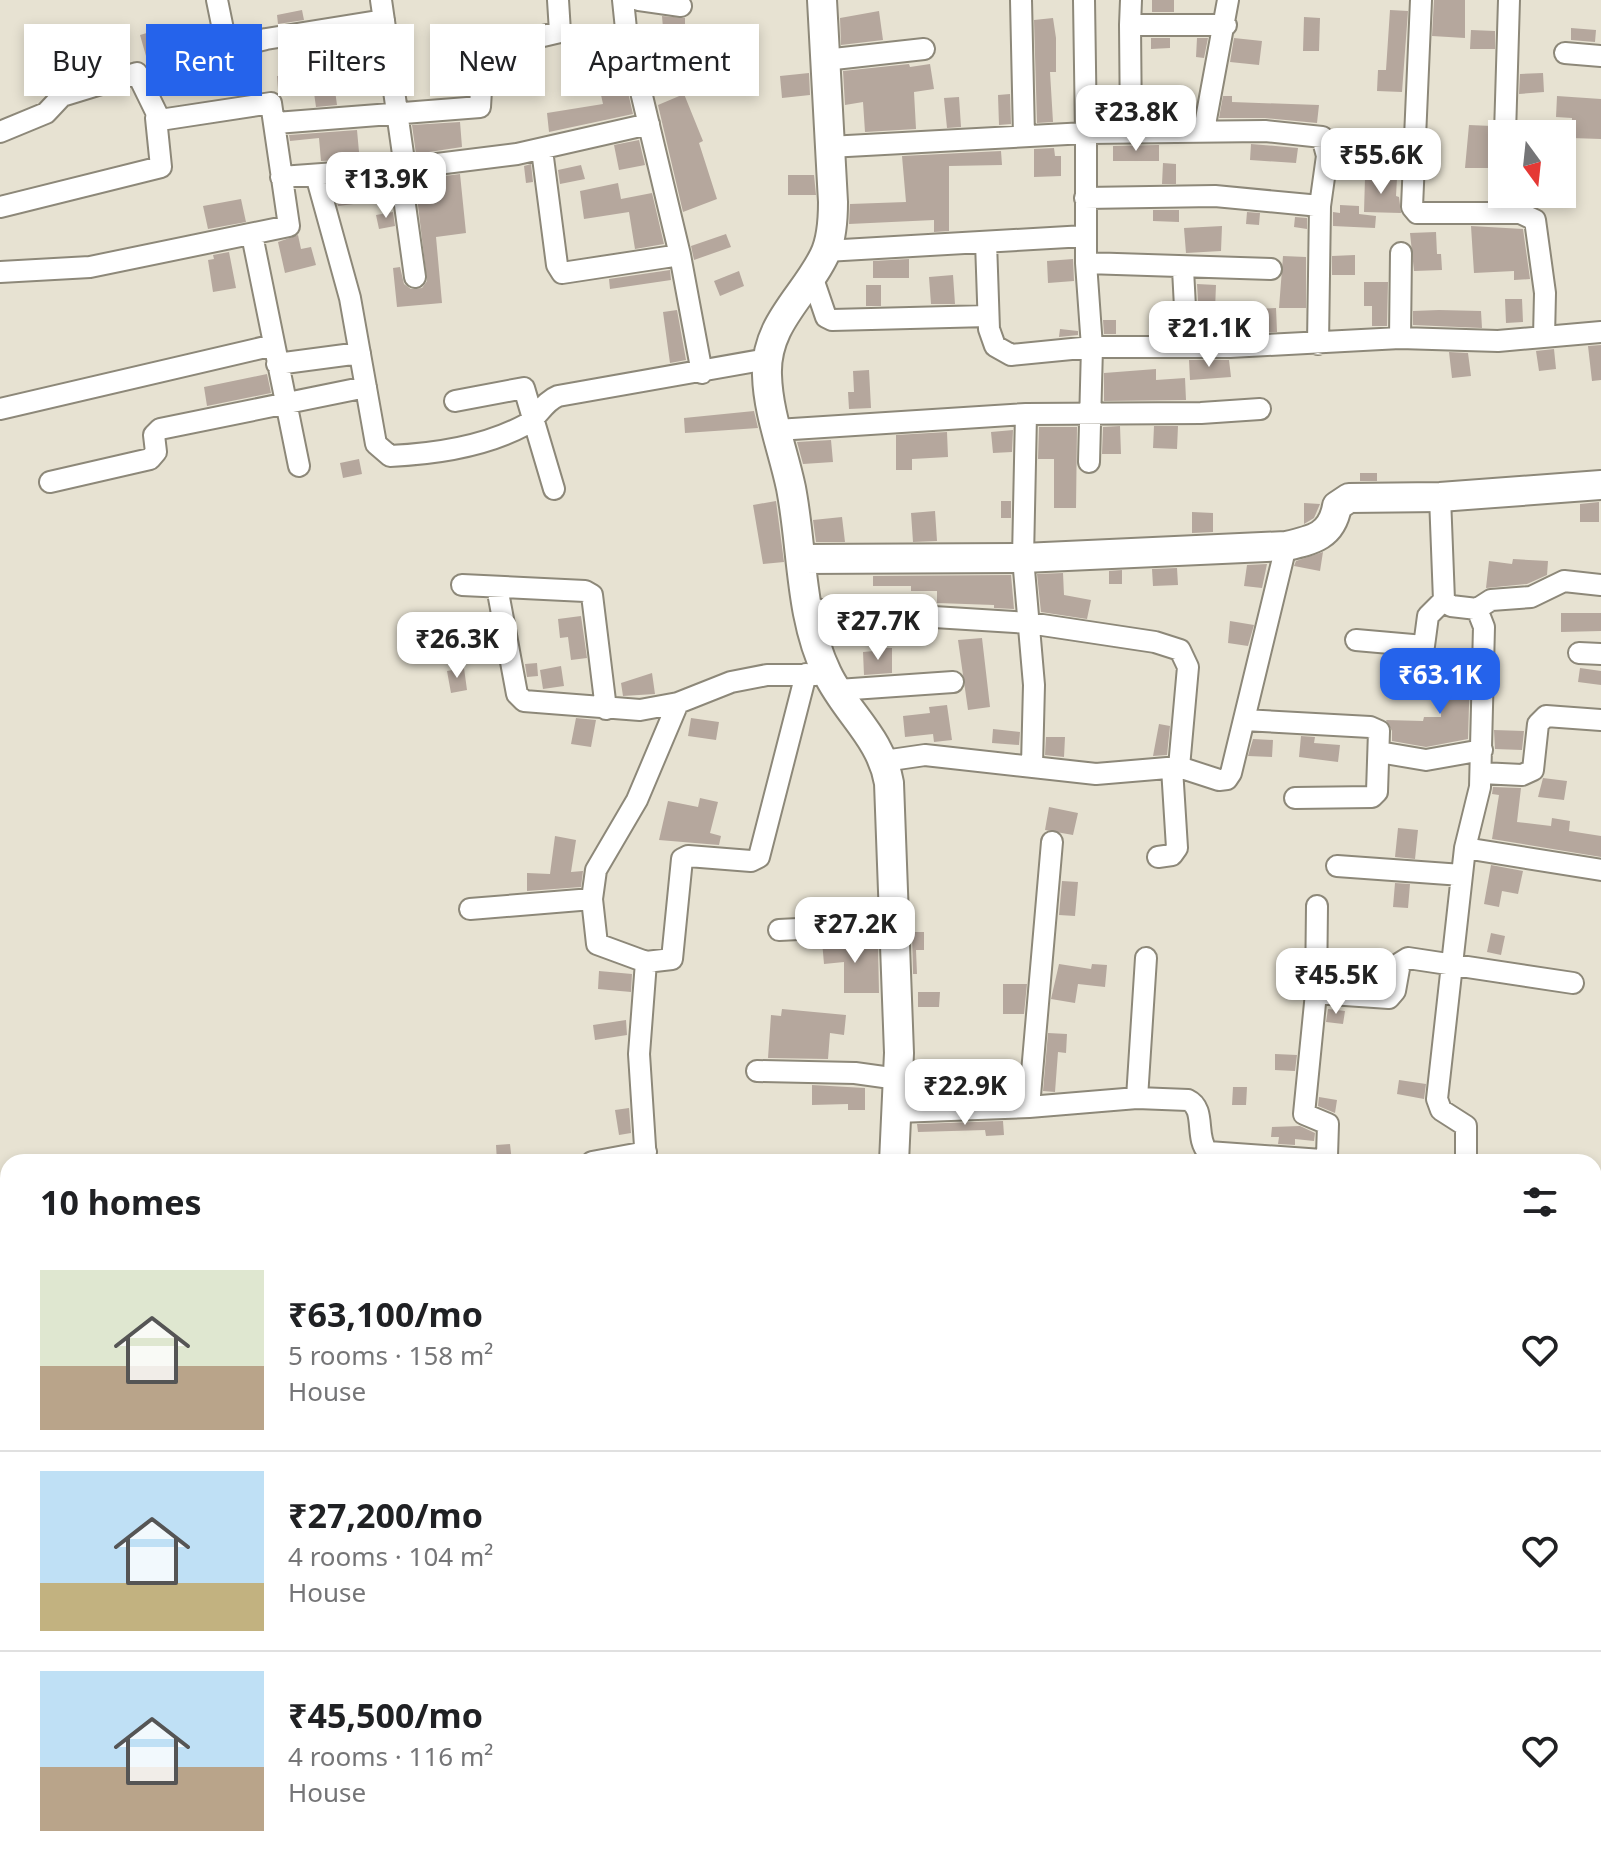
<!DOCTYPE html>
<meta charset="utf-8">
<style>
body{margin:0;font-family:"Noto Sans",sans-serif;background:#f6f6f6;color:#202124;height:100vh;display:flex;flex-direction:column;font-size:30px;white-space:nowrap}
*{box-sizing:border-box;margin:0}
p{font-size:26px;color:#757577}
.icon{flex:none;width:44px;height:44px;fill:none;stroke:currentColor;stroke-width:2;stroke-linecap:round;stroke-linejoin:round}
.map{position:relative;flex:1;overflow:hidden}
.drawer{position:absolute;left:0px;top:1154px;width:1602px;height:712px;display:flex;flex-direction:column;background:#fff;border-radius:24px 24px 0 0;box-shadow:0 4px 12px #0003}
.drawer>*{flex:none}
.top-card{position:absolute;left:24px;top:24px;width:800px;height:72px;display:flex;gap:16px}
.needle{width:52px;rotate:165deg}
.fabs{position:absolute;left:1488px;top:120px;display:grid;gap:16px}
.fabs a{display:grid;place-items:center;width:88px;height:88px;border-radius:0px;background:#fff;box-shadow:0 4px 12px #0003;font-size:40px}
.price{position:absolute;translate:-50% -68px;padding:0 18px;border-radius:16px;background:#fff;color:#222;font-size:26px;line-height:52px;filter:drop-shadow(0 2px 4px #0008)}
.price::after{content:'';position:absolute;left:50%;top:48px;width:24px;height:18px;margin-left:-12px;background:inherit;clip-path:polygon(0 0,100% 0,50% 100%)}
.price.active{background:#2563eb;color:#fff}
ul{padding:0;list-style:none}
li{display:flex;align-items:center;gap:24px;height:200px;padding:0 40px}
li+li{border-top:2px solid #e0e0e0}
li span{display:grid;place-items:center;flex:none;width:224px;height:160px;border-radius:0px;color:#555}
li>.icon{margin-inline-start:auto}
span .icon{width:96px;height:96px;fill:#fffc;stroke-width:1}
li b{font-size:34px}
h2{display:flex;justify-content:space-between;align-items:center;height:96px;padding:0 40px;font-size:34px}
.tag{padding:0 28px;border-radius:0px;background:#fff;box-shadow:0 4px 12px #0003;font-size:28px;line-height:72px}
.tag.active{background:#2563eb;color:#fff}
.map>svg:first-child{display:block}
</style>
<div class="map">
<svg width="1601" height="1866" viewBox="0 0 1601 1866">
<rect width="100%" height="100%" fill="#e7e2d2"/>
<path fill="#b5a79d" d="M1152,0H1174V12H1152Z
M1434,0H1465V38L1432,36Z
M302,10L304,20L278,24L277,15Z
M1390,10L1408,11L1402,92L1377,91L1378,70H1386Z
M879,11L883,40L841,45L840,18Z
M662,16L685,18V27H676L683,60L649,68L643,45L664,40Z
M1304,17L1320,18L1319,51H1303Z
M1053,18L1056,38V72H1050L1053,122L1037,123L1034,20Z
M1571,28L1596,30L1595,42L1571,40Z
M157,30L165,59L148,63L140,35Z
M1471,30L1495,31V49H1470Z
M358,37L360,58L344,59L343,40Z
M1151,38H1170V48L1151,49Z
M1197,38H1208L1204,58L1196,57Z
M1234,38L1262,41L1259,65L1230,62Z
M909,64L910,67L930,64L934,89L914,92L916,129L865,132L863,102L845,105L843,71Z
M623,71L633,114L549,132L547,113L603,104L597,77Z
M809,73L810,95L782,98L780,76Z
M1543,73L1544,92L1519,94L1520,74Z
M309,74L310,88L278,90L277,76Z
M333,76L337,105L316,107L312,79Z
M684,94L703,141L699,143L717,199L683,212L658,105Z
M1010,94L1011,124L999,125L998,95Z
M1223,96H1232V102L1319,105L1317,123L1265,118H1219Z
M1557,96L1601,99V139L1571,138L1572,118L1556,117Z
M959,97L961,127L947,128L944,98Z
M460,122L462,147L416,154L412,125Z
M1469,125L1492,126L1497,168H1465Z
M357,130L359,152L341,154L342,160L321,161L319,138L290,141L289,135Z
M639,140L645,165L619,170L614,145Z
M1337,142L1367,146L1364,174L1338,172Z
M1251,144L1298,148L1296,163L1250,160Z
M1159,145V161H1113V146Z
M1054,148L1055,156H1061V176L1034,177V149Z
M1001,151L1002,165L949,166V231L934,232V220L849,224L850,204L906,202L902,156Z
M1163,163L1176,164V184H1162Z
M531,164L533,182L526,183L524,166Z
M581,165L585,179L560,184L558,170Z
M460,174L466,233L436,237L442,303L397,307L393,268L400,267L404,284L411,289L422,288L427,281L415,180Z
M788,175H814L816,195H788Z
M1365,178H1397L1396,196L1399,197L1401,213L1364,212Z
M618,183L621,199L652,193L664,244L635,249L629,212L584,219L580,191Z
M366,184L369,202L338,206L333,186Z
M1505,194H1531V204L1505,200Z
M241,199L246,222L208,229L203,206Z
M1340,205L1359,206V214L1376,216L1375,228L1333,226V212L1340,213Z
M1153,210H1179V222L1153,221Z
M393,212L395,226L379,229L376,215Z
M1247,212L1260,213L1259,225L1246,224Z
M1295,217L1307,218V229L1294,227Z
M1222,226L1221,251L1186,253L1184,228Z
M1471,226L1523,229L1530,279L1514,280V271L1474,273Z
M1436,232L1437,254H1441L1442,270L1414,271L1410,233Z
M726,234L731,247L694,260L691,246Z
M298,235L301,249L311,247L316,265L285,273L278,242Z
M229,252L236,288L213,292L208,260L214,259L213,255Z
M1355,255V275H1332V256Z
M1283,256L1306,257V308H1279Z
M909,259V278H873V261Z
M1073,259L1074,281L1048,283L1047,261Z
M670,270L671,280L610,289L609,279Z
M739,271L744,286L720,296L714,281Z
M953,275L955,304H931L929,277Z
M1364,282H1388L1387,326H1372V306H1364Z
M1197,284L1216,285L1215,310L1276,308L1277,332L1200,334Z
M866,285H881V306H866Z
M1505,299H1522L1523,322L1506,323Z
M677,310L686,360L670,363L663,312Z
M1439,310L1481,311L1482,328L1413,325V311Z
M1103,320H1116V334H1104Z
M1060,329L1078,331V335L1059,337Z
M1601,345V380L1592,381L1588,346Z
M1554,349L1556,369L1539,371L1536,351Z
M1449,352L1468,353L1471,376L1452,378Z
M1189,360H1229L1231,377L1190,380Z
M1156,369V380L1185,378L1186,400L1104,401V373Z
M869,370L871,408L849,409L848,392H854L853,371Z
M267,374L271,393L207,406L204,387Z
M754,411L758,428L685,433L684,418Z
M1120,426L1121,454H1102L1103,427Z
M1154,426H1178L1177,449L1153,448Z
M1039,427H1077L1076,508H1054V459H1038Z
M1013,430L1012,452L993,453L991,432Z
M947,432L948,457L912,459V470H896V435Z
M831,440L833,462L803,464L797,442Z
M359,459L362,474L343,478L340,463Z
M1360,473H1377V481H1360Z
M776,501L784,562L763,564L753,505Z
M1001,501H1011V518H1001Z
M1599,502V522H1580V504Z
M1304,503L1320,504L1314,518L1304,524Z
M935,511L937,541L913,542L911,513Z
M1192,512L1213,513V532L1192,533Z
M842,517L845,542H816L813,520Z
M1323,552L1320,571L1294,566L1296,561Z
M1513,559L1548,561L1547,575L1527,584L1486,588L1489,561L1512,564Z
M1267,564L1262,588L1244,586L1247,565Z
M1177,568L1178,585L1153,586L1152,569Z
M1122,570V584H1109V571Z
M1063,573L1064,595L1091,600L1087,619L1041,612L1037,574Z
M1011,575L1014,609L994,608V605L937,603V591H911V586H873V576Z
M1561,613H1601V631L1561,632Z
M581,616L587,658L571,660L568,637L560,638L558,619Z
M1230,621L1254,625L1248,646L1228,643Z
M982,638L990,707L968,710L958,640Z
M874,648H892V673L864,675L863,652L874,651Z
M537,663L538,676L527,677L525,664Z
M561,666L564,686L543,689L540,670Z
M464,668L467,690L451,693L447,671Z
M1580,668L1601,671V685L1578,682Z
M1440,671H1470L1468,739L1426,747L1392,741V731L1386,720L1423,721L1424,717H1441Z
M652,673L655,694L623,696L621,683Z
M947,705L952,740L934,742L933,734L905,737L903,716L930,713L929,707Z
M576,718L596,720L591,747L571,744Z
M691,718L719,722L716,740L688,736Z
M1159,724L1170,726L1167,755L1153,756Z
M993,729L1020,732L1019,745L992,743Z
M1494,730L1524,731L1522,750L1495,749Z
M1301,736L1315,737L1314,743L1340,745L1338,762L1299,757Z
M1046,737H1065L1064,757L1045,755Z
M1253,739L1273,740L1272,757L1248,756Z
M1543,778L1567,781L1564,800L1538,797Z
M1493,787L1521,788L1517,822L1551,826L1552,818L1570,821L1569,831L1601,836V857L1492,839L1499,795L1492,794Z
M700,798L718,802L710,833L721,836L719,845L659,840L668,801L698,807Z
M1049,807L1078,813L1073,835L1045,830Z
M1398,828L1418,830L1415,859L1395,857Z
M555,836L576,840L571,872L583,871L581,887L527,891V873L550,874Z
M1491,865L1523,871L1518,894L1502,891L1499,907L1484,904Z
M1062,881L1078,882L1075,916L1059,915Z
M1395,883L1410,884L1408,908L1393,907Z
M912,932H924V950H916L917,974H913Z
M1491,933L1505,936L1501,955L1487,952Z
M822,941L878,946L879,993H844V962L824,964Z
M1059,964L1091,969L1092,964L1107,965L1105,987L1078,984L1075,1003L1051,999Z
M599,971L632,974L631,992L598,989Z
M1003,984H1027L1024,1014H1003Z
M918,992H940L939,1007H918Z
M782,1009L846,1015L844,1035L830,1033L828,1059L768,1058L771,1015L781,1016Z
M1328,1009L1345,1011L1343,1024L1326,1022Z
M626,1020L627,1035L595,1040L593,1025Z
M1048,1033L1067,1034L1066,1053L1058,1052L1055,1092L1043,1091Z
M1275,1054L1297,1055L1295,1071L1275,1070Z
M1399,1080L1426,1084L1424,1099L1397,1094Z
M812,1085L865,1088V1110H848V1104L812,1105Z
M972,1086L973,1096L944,1097V1087Z
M1233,1087H1247L1246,1105H1232Z
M1319,1097L1337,1100L1335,1113L1318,1106Z
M629,1108L631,1133L619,1135L615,1110Z
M1003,1121L1004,1135L986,1136L985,1130L918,1132L917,1124Z
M1272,1127L1300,1126L1315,1133L1314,1141L1295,1139V1145L1278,1144L1279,1137H1271Z
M510,1144L512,1162H497L496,1145Z"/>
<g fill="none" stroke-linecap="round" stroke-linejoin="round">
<defs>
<path id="street" d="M217,0L227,49
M381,0L405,168
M623,0L626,29L680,255L702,373
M639,0L681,6
M1021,0L1024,136
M1084,0L1086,133L1265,131L1322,137L1327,156L1320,206L1318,344
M1131,0L1130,25H1226
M1421,0L1412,207L1417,213H1520L1535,220L1545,293L1544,337
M1130,25L1131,132
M1565,53L1601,56
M184,59L266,39L384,20
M825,60L924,49
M276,123L480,107L482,73L521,65L526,40L560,32L558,0
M1204,130L1228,0
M0,132L46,113L62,96L137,73L160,120L271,103L289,226L90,267L0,272
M1505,134L1509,0
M829,147L1086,133V263L1092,347H1230L1400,338L1498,341L1601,332
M542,150L557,265L562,273L680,255
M400,169L415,277
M316,175L350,298L376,444L390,456C435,454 484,447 525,425C538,418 543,402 558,396L767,359
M281,177L405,168L517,154L649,124
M1085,198L1215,196L1320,206
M0,207L161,167L156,118
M252,235L299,466
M986,242L989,329L995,346L1011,355L1092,347L1089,462
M826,251L1085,236
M1086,263L1271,269
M1183,269L1187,346
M812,276L826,317L832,320L988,316
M1400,338L1401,253
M277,364L360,353
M455,401L524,388L554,489
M0,409L274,345
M1026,414L1023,558L1034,685L1032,765
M777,430L1026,414L1201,413L1260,409
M50,482L150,459L156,452L154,435L160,429L366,387
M1440,497L1444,600L1451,606L1477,609L1484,627L1480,787L1465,848L1437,1099L1441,1110L1466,1126V1162
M462,585L585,591L592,595L606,709
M497,587L517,694L524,701L640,710L678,703L731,682L767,675H816
M806,609L1029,623L1155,642L1180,650L1188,667L1179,767
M1477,609L1491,600L1531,597L1564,581L1601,585
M1356,640L1424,646L1428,616L1444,600
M1579,653L1601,654
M838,690L953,682
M1244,720L1370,727L1379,731L1377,792L1372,797L1295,798
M1379,752L1426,760L1482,750
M884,761L925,755L1096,774L1179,767L1219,780L1227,779L1231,773L1286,546
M1481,773L1522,775L1533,770L1538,724L1546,716L1601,720
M1052,842L1029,1107L1137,1098L1188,1100C1207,1109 1194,1138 1208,1152L1322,1160L1327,1156L1328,1124L1304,1114L1316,993L1389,998L1395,991L1400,963L1408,958L1573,983
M1465,848L1601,870
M1158,857L1172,855L1177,848L1172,768
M1337,866L1462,875
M592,899L596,870L637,800L678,703
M470,909L592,899L597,944L646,962
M779,930L818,928L894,934
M1316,993L1317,906
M757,1071L855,1073L898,1079
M1137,1098L1146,958
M897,1112L1029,1107
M592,1162L646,1152
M646,1162L639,1054L646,962L672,959L682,859L688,856L751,861L759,857L806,674
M1600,1274L1601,1286
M581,1858L582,1866
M747,1858L749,1866
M911,1858L964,1866
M1246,1858L1247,1866
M493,1866L494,1858
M868,1866L869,1858
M1124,1866L1197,1858"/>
<path id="secondary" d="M822,0L833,202C833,220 832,240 824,256C804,297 765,324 767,375C768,413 783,450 791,488C803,550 799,615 827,673C846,713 881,737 889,783L899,1053L894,1162
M801,559L1023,558L1286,546C1313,540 1332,536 1337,506L1349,498L1440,497L1601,485
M1594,1429H1601"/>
</defs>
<use href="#street" stroke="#8d8879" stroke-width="24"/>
<use href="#secondary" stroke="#8d8879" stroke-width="32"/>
<use href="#street" stroke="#fff" stroke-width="20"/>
<use href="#secondary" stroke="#fff" stroke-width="28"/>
</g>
</svg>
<div class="fabs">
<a><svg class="needle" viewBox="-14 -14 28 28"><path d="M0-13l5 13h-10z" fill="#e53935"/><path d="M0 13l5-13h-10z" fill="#757577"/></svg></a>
</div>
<b class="price" style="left:1136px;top:153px">₹23.8K</b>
<b class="price" style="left:1381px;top:196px">₹55.6K</b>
<b class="price" style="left:386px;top:220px">₹13.9K</b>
<b class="price" style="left:1209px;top:369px">₹21.1K</b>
<b class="price" style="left:878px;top:662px">₹27.7K</b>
<b class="price" style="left:457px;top:680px">₹26.3K</b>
<b class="price active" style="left:1440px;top:716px">₹63.1K</b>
<b class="price" style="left:855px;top:965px">₹27.2K</b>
<b class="price" style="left:1336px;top:1016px">₹45.5K</b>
<b class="price" style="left:965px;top:1127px">₹22.9K</b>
<div class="top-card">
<a class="tag">Buy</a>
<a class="tag active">Rent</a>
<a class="tag">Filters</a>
<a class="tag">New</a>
<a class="tag">Apartment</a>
</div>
<section class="drawer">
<h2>10 homes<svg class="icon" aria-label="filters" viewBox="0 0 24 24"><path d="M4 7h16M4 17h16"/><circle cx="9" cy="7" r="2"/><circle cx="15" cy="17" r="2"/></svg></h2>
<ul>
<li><span style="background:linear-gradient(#dfe7d0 60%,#b9a48a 0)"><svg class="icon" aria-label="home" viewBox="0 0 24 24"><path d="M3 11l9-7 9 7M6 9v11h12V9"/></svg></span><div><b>₹63,100/mo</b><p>5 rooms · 158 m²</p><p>House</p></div><svg class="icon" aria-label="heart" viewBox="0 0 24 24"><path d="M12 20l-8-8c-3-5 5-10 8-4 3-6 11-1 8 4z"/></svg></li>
<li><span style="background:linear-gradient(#bfe0f5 70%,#c2b280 0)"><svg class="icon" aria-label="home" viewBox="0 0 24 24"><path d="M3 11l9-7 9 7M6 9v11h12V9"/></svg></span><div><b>₹27,200/mo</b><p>4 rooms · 104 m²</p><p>House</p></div><svg class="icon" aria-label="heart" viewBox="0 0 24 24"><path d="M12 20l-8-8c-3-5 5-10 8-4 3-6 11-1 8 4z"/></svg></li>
<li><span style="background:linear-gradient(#bfe0f5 60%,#b9a48a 0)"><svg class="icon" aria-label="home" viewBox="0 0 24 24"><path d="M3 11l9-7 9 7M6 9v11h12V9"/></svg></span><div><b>₹45,500/mo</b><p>4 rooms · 116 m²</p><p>House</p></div><svg class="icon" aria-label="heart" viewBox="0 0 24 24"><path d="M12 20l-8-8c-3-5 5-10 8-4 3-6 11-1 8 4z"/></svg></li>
</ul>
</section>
</div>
